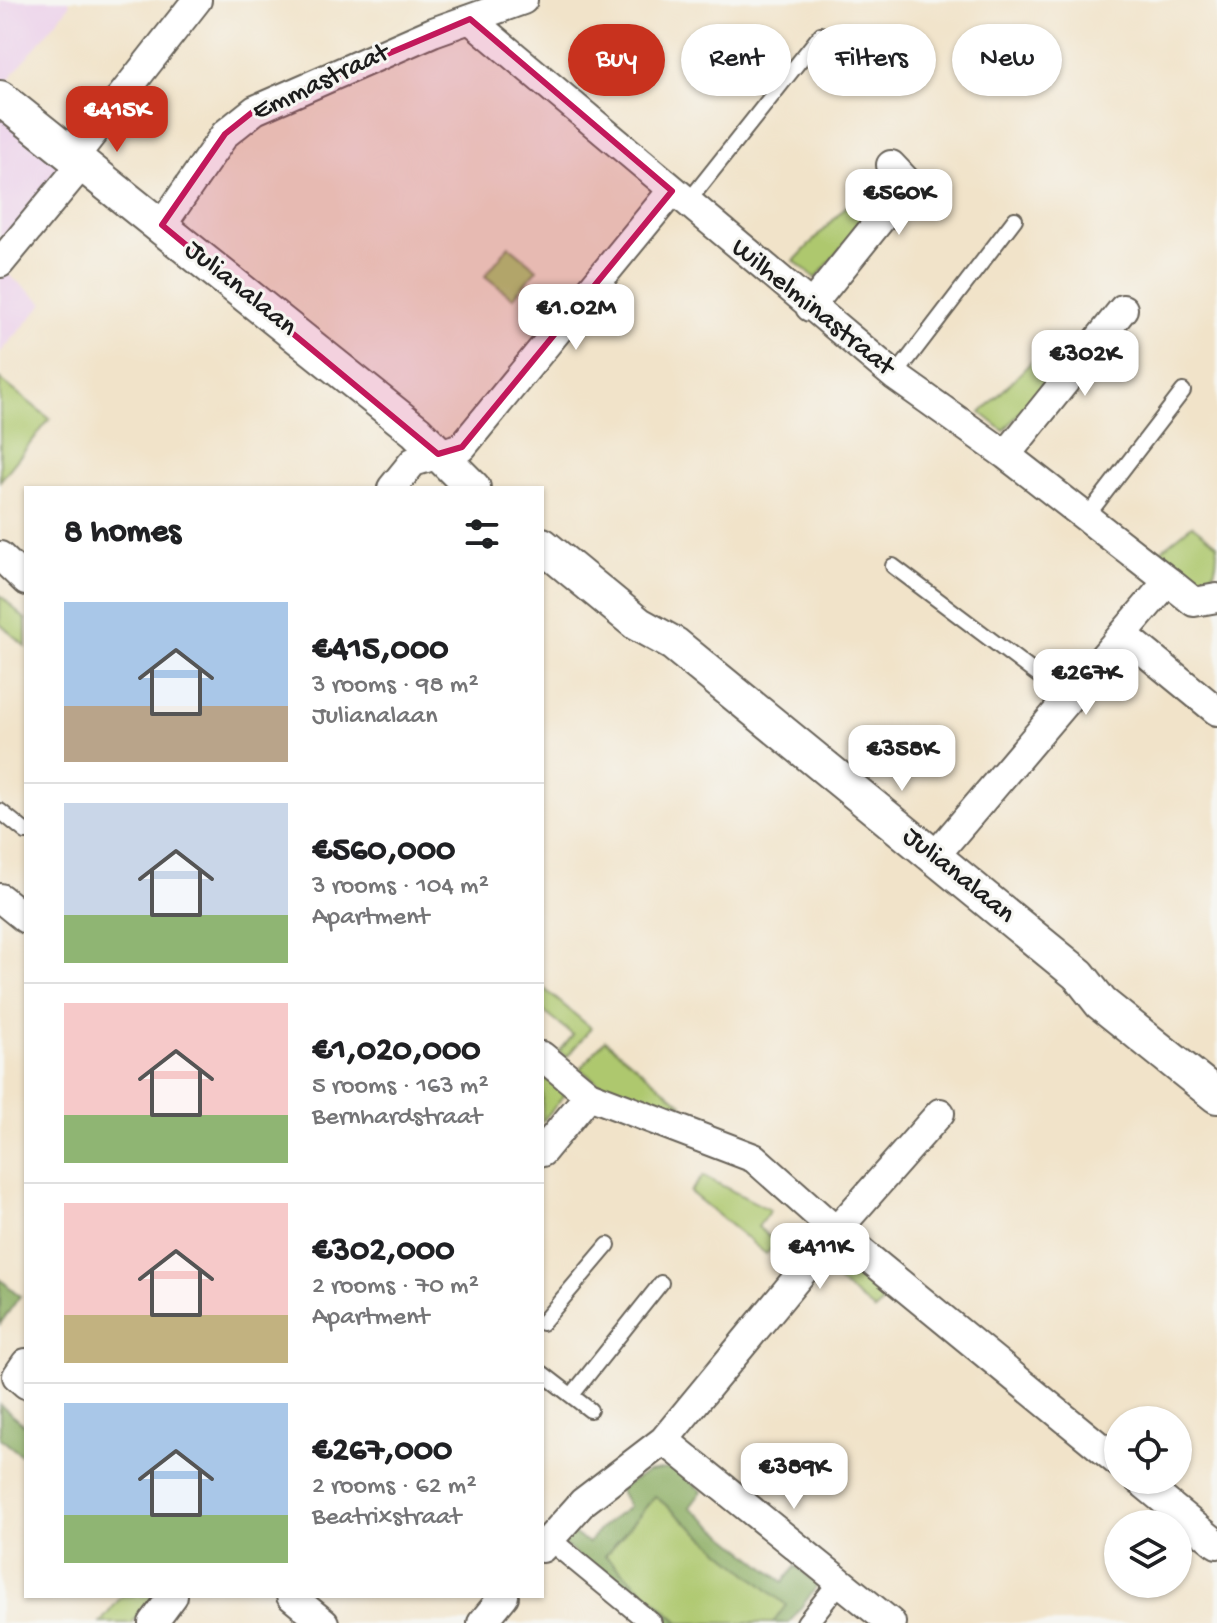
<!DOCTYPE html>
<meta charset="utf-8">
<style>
body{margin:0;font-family:"Gochi Hand",sans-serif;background:#f2f2f2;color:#202124;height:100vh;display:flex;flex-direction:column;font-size:30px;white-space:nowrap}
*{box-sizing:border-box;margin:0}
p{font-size:26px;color:#757577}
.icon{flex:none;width:44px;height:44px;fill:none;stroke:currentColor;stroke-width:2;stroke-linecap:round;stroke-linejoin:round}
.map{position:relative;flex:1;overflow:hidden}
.panel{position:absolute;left:24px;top:486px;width:520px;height:1112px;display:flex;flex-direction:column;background:#fff;border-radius:0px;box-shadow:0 2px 6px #0004}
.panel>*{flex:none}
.guide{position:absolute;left:568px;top:24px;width:528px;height:72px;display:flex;gap:16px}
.controls{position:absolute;left:1104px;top:1406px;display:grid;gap:16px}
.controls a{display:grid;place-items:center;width:88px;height:88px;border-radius:50%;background:#fff;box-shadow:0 2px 6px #0004;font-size:40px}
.price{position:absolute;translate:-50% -68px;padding:0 18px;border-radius:16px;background:#fff;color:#222;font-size:26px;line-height:52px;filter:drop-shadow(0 2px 4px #0008)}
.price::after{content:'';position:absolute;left:50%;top:48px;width:24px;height:18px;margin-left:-12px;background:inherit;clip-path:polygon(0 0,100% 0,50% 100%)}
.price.selected{background:#c8321e;color:#fff}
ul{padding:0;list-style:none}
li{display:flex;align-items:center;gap:24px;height:200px;padding:0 40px}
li+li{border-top:2px solid #e0e0e0}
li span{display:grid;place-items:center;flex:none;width:224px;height:160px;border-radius:0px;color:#555}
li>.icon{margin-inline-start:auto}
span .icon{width:96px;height:96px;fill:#fffc;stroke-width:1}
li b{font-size:34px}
h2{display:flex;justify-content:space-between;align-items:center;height:96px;padding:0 40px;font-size:34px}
.chip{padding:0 28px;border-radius:36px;background:#fff;box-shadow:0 2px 6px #0004;font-size:28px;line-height:72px}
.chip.selected{background:#c8321e;color:#fff}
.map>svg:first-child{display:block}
</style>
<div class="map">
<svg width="1217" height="1623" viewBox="0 0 1217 1623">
<rect width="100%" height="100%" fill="#f6f6f2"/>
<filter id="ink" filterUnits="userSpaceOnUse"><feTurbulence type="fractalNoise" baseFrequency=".0125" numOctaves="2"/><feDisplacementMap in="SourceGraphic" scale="16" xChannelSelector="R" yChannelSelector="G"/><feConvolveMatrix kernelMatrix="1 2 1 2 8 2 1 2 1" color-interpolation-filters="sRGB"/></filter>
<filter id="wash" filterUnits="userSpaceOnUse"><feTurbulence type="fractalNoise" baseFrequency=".006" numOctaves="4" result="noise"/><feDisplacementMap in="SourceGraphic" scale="32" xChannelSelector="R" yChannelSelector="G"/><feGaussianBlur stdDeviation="1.8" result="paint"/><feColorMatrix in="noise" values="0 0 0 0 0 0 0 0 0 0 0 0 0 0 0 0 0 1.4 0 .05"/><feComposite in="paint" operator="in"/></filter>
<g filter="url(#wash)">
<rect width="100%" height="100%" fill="#f1e3c9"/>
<path fill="#ecd1ea" d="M0,0H69L70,5L0,90Z
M0,105L73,163L0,256Z
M0,268L44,303L0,353Z"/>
<path fill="#aec86e" stroke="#657245" stroke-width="2" d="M862,190L878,204L816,278L794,261Z
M509,246L537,269L513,298L485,276Z
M1048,345L1065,358L1004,431L981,413Z
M0,379L50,419L0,481Z
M1192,525L1217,544C1217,565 1217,580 1195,587L1156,554Z
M0,595L26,620V647L0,624Z
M542,987L591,1028L567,1057L559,1052L573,1035L542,1010Z
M605,1040L682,1104L674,1113L601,1085L580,1069Z
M548,1078L567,1092L542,1122V1085Z
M703,1176L770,1210L758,1227L777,1243L766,1254L690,1192Z
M846,1260L889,1295L875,1311L830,1275Z
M655,1496L787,1605L773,1623H680L605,1556Z
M122,1596H154L132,1623H100Z"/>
<path fill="#8aac61" stroke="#53643e" stroke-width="2" d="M0,1279L20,1296L0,1324Z
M0,1405L26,1426V1459L0,1438Z
M673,1468L702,1491L690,1507L783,1582L796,1566L818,1585L789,1623H773L786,1605L655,1496L605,1556L680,1623H661L562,1543L570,1531L588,1543L603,1526L629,1507L619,1489L647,1472Z"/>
</g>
<g filter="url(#ink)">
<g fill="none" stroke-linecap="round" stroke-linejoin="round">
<defs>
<path id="service" d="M687,203L821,34
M895,376L1015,219
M1087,516L1183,391
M893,566L1068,698
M0,811L26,832
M542,1323L608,1245
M542,1373L590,1410
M572,1395L661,1283"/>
<path id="pedestrian" d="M549,1539L651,1623
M807,1623L840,1581"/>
<path id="minor" d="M470,19L895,376L1006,455L1168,581
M74,157L197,0
M162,225L225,134L255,110L433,32L523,0
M0,263L82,164
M810,307L909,184L891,165
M1006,455L1123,309
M392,488L413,462L462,447L672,191
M0,556L26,581
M1123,634L1217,711
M934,857L1168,581L1194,602L1217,598
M0,898L26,919
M542,1056L589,1095L754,1158L836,1231L1118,1462
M542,1152L589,1095
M26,1363L17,1376L26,1384
M664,1440L891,1623
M1139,1480L1217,1544
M542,1548L583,1502L664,1440L836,1231L940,1113
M291,1596L324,1623
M153,1623L173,1596
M482,1623L504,1596"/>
<path id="tertiary" d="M0,98L416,431L473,488
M542,545L638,624L674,644L1079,975L1101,1003L1217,1096"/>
</defs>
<use href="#service" stroke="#676259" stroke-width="18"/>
<use href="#pedestrian" stroke="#676259" stroke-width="24"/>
<use href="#minor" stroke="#676259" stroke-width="32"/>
<use href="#tertiary" stroke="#676259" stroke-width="38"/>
<use href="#service" stroke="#fff" stroke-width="14"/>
<use href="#pedestrian" stroke="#fff" stroke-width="20"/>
<use href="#minor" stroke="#fff" stroke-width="28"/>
<use href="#tertiary" stroke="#fff" stroke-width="34"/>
</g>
</g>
<path fill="#c2185b" fill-opacity="0.2" stroke="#c2185b" stroke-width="6" stroke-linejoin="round" d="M470,19L672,191L462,447L438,454L162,225L225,134L255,110Z"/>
<g text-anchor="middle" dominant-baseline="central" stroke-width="6" stroke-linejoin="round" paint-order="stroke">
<g font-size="28" fill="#1c1c1c" stroke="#f6f6f2">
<text transform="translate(321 83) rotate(-25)">Emmastraat</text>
<text transform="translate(240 289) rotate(39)">Julianalaan</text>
<text transform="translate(812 308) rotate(39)">Wilhelminastraat</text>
<text transform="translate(958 876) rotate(39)">Julianalaan</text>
</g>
</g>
</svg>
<div class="controls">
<a><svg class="icon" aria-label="locate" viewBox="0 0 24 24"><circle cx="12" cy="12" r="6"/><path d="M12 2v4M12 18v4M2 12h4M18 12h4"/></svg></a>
<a><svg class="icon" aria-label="layers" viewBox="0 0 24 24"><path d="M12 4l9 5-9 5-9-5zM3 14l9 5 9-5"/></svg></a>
</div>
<b class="price selected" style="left:117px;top:154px">€415K</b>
<b class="price" style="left:899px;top:237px">€560K</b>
<b class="price" style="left:576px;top:352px">€1.02M</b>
<b class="price" style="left:1085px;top:398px">€302K</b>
<b class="price" style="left:1086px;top:717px">€267K</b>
<b class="price" style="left:902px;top:793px">€358K</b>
<b class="price" style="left:820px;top:1291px">€411K</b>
<b class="price" style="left:794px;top:1511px">€389K</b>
<div class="guide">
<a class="chip selected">Buy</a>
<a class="chip">Rent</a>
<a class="chip">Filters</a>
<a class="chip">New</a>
</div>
<section class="panel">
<h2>8 homes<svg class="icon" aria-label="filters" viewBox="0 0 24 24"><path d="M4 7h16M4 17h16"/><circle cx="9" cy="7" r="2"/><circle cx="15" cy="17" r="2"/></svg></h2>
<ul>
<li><span style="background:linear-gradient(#a9c7e8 65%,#b9a48a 0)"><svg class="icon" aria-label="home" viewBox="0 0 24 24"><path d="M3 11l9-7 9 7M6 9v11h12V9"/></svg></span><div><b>€415,000</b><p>3 rooms · 98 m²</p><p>Julianalaan</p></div></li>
<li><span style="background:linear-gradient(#c9d6e8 70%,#8fb573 0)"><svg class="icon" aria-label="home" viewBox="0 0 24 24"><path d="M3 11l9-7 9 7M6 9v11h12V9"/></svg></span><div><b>€560,000</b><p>3 rooms · 104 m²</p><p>Apartment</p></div></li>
<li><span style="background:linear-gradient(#f6c9c9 70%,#8fb573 0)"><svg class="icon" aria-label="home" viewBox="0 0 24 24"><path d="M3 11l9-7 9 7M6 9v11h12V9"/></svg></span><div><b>€1,020,000</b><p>5 rooms · 163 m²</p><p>Bernhardstraat</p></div></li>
<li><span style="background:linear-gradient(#f6c9c9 70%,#c2b280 0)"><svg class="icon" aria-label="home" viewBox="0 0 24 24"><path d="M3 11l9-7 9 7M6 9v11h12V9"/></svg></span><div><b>€302,000</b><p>2 rooms · 70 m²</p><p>Apartment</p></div></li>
<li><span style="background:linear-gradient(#a9c7e8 70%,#8fb573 0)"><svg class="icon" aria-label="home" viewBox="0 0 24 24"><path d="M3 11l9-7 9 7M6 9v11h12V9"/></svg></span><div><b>€267,000</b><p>2 rooms · 62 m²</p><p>Beatrixstraat</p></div></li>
</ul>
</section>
</div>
